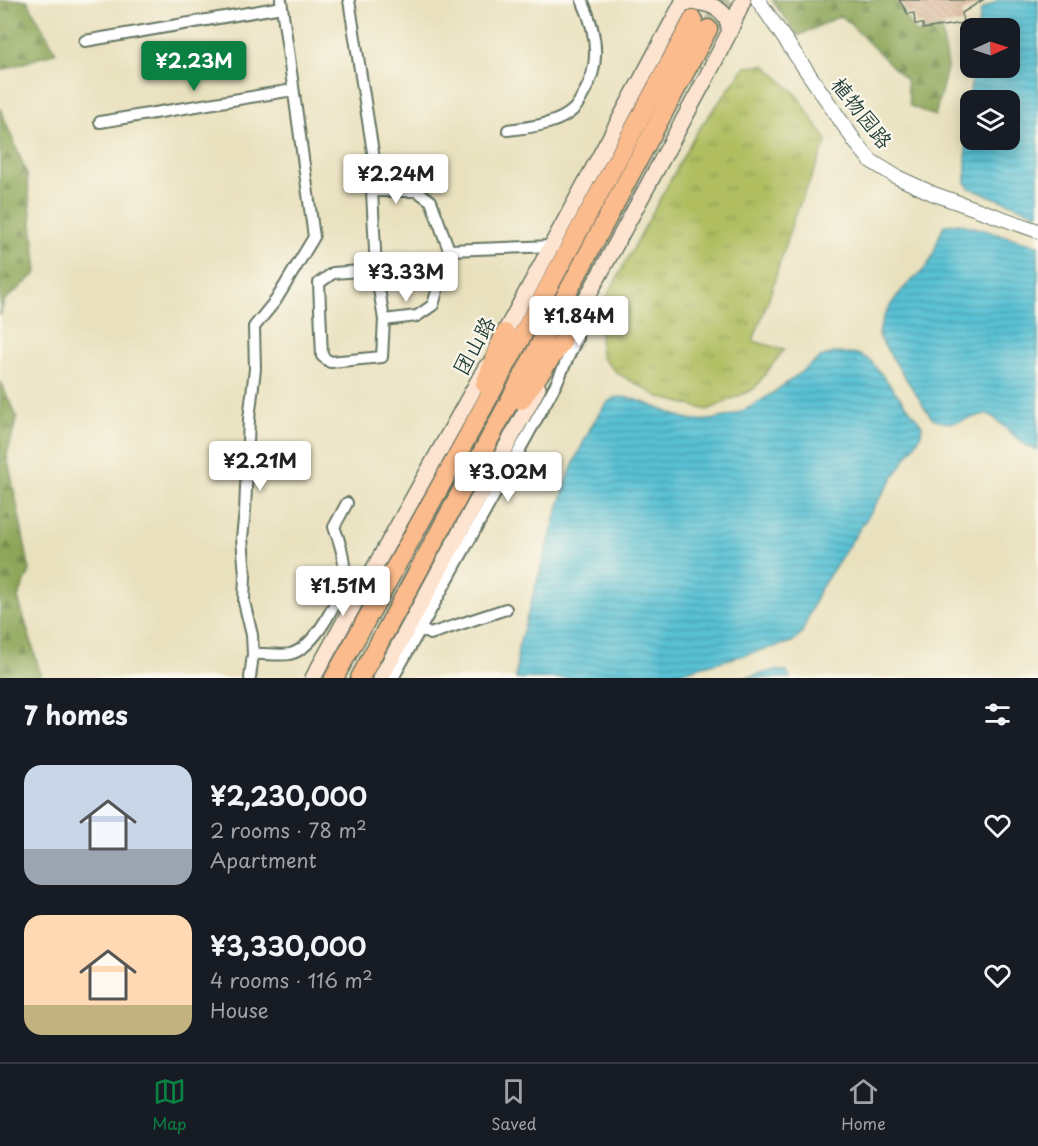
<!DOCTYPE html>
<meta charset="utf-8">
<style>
body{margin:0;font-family:"Playpen Sans","LXGW WenKai TC",sans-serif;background:#20242c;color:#f1f3f6;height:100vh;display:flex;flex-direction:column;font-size:22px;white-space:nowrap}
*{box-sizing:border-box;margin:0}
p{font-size:20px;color:#9ea1a6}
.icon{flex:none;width:33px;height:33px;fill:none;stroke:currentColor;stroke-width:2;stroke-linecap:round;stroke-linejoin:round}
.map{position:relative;height:678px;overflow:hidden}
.side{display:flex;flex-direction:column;background:#171b24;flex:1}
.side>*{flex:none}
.needle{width:39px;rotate:87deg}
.tools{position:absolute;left:960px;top:18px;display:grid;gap:12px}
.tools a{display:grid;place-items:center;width:60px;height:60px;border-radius:12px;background:#171b24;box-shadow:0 3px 15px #0003;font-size:30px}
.price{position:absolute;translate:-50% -51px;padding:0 14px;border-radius:6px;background:#fff;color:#222;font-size:20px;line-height:39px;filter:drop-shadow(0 2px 3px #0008)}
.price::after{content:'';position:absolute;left:50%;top:36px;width:18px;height:14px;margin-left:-9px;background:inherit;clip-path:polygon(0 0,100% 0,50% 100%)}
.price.on{background:#0b8043;color:#fff}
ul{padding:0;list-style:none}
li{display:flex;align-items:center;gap:18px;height:150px;padding:0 24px}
li span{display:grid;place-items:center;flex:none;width:168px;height:120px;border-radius:18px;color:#555}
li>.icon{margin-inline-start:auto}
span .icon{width:72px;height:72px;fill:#fffc;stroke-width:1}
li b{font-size:26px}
h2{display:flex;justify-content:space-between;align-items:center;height:72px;padding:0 24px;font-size:26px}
.tab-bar{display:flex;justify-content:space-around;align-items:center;height:84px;border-top:2px solid #363941;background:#171b24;font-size:16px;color:#9ea1a6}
.tab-bar a{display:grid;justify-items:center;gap:3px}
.tab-bar .on{color:#0b8043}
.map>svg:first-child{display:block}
</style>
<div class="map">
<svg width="1038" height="678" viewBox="0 0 1038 678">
<defs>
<pattern id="grass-tufts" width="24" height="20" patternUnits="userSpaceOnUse" patternTransform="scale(1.5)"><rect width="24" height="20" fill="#b0be61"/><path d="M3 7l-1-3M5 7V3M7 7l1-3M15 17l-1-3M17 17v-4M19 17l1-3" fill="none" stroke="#8f9c51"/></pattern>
<pattern id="forest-firs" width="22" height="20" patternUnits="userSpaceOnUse" patternTransform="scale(1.5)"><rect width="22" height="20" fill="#8ca557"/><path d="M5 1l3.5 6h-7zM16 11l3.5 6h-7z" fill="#728849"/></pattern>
<pattern id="water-rules" width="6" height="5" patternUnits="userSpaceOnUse" patternTransform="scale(1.5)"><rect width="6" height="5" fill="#58c1d4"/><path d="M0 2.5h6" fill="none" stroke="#489ead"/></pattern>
<pattern id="building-back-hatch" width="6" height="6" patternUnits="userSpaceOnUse" patternTransform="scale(1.5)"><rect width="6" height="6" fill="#d5aa89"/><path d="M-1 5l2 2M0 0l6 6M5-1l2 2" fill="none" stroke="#ac8c71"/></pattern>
</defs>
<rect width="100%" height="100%" fill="#fbf7ec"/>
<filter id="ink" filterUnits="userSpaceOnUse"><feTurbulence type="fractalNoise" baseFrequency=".0167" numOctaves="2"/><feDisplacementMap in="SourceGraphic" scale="12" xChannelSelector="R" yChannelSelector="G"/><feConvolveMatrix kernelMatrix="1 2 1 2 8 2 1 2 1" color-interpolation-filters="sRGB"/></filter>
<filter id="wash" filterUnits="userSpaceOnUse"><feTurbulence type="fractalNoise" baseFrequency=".008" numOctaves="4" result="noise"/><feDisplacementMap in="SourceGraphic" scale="24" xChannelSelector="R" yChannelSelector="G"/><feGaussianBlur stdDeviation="1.35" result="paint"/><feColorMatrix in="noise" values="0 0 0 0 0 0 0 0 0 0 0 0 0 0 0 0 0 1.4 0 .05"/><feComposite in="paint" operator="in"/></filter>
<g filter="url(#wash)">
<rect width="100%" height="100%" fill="#e9e1be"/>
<path fill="url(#grass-tufts)" stroke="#687e4a" stroke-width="1.5" d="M765,65L796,94L827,141L793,220L771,292L753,341L784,350L754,389L708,410L659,397L617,373L601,357L599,311L696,133L745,67Z"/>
<path fill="url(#forest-firs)" stroke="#567146" stroke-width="1.5" d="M0,0H27L56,52L0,71Z
M772,0H896L916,33L941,28L948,65L935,116L910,106L906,80L844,18L840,16L798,36Z
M0,108L27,174L37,273L4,301L0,316Z
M0,381L17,417L7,455L30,571L18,598L42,678H0Z"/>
<path fill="url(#water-rules)" stroke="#3c7f84" stroke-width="1.5" fill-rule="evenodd" d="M998,0H1038V214L969,188L966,183V123L973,68H1010V28H978L981,10ZM1010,100V140H970V100Z
M958,223L1038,245V450L1027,446L1017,438L992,416L987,414C968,417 950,430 931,417L880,339C875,323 897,294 909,283C917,276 926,270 931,259C937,248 937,235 945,225Z
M835,353L857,354L870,360L922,425L921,434L918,440L819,591L801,635L792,642L660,678H516L518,648L564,489C570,470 597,405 614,398C629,392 669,414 684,418C695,421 706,421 716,419C747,415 775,391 800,373C811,364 821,355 835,353Z
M776,670L787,672L790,678H743Z"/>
<g id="blocks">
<path fill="url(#building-back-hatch)" d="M899,0H983L962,13L963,23L923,29V24H915L914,13L908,14Z"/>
</g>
</g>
<g filter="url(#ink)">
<use href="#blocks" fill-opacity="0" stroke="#667664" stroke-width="1.5"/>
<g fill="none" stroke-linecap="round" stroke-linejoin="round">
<path stroke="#c1c0a2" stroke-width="18" stroke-dasharray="18 9" stroke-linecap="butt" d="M708,29L729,0"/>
<defs>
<path id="minor" d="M349,0L375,165L372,191
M85,41L282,7
M100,122L293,90
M508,130C529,127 558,125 574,109C578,105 581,98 584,93C602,63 596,30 582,0
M376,270L372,191H417L431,201L449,250
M384,320L376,270L333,273L319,283L322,356L330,362L382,357L384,320L417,316L433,305L449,250L553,246
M416,627L430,634L506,609
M253,654C263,653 280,656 290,654C315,648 343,596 344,572C345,559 339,539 334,527L347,503
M250,678L253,654L252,635L244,602L245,575L242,538L245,511L249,419L255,369L254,327L276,300L314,237L281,0
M393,678L556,384L577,338L569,332"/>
<path id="tertiary" d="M758,0L856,143L871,161L897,177L934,194L1038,231"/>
<path id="secondary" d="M682,3C704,0 731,7 729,33
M499,343L684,0
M558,351L705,80L729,33L743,0
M313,678L486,367
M381,678L538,388"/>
<path id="trunk" d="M485,384L505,333
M521,400L562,342
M334,678L452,465L693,20
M360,678L468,479L708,29"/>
</defs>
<use href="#minor" stroke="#667664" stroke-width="14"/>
<use href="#tertiary" stroke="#667664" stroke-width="16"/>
<use href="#secondary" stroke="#667664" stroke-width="18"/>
<use href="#trunk" stroke="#667664" stroke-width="21"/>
<use href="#minor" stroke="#fff" stroke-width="10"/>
<use href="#tertiary" stroke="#fff" stroke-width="14"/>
<use href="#secondary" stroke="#fde4d1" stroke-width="15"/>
<use href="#trunk" stroke="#fbbb8c" stroke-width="18"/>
</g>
</g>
<g text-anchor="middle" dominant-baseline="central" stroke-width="4.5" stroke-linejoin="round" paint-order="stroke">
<g font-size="21" fill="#1f3d34" stroke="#fbf7ec">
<text transform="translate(863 112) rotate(52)">植物园路</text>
<text transform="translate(473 345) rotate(-61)">团山路</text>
</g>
</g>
</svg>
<div class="tools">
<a><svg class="needle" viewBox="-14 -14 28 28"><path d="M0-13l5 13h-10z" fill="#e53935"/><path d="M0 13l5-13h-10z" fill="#9ea1a6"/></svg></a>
<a><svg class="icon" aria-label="layers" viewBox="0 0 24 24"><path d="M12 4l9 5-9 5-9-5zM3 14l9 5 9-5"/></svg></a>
</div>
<b class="price on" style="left:194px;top:92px">¥2.23M</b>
<b class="price" style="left:396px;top:205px">¥2.24M</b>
<b class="price" style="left:406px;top:303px">¥3.33M</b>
<b class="price" style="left:579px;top:347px">¥1.84M</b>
<b class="price" style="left:260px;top:492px">¥2.21M</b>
<b class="price" style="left:508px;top:503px">¥3.02M</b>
<b class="price" style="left:343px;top:617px">¥1.51M</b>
</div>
<section class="side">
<h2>7 homes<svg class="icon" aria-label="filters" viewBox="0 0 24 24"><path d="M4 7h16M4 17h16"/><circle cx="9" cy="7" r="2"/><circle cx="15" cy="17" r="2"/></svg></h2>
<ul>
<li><span style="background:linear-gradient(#c9d6e8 70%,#9aa5b1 0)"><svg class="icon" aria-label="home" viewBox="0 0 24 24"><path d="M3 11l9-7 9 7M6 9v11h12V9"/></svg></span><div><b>¥2,230,000</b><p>2 rooms · 78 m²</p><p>Apartment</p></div><svg class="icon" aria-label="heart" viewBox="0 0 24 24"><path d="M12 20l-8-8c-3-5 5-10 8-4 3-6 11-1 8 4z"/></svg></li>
<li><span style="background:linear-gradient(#ffd9b3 75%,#c2b280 0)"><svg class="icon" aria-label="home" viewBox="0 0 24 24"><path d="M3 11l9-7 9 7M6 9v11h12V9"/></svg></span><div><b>¥3,330,000</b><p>4 rooms · 116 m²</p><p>House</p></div><svg class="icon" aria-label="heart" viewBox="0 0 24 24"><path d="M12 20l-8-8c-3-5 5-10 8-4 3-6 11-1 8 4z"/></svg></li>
</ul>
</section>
<nav class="tab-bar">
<a class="on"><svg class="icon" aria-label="map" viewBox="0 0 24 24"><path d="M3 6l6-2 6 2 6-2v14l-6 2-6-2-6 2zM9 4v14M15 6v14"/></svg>Map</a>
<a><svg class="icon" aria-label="saved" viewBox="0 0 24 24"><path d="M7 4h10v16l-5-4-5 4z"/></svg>Saved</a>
<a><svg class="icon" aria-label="home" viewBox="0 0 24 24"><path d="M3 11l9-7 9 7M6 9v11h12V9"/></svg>Home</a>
</nav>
